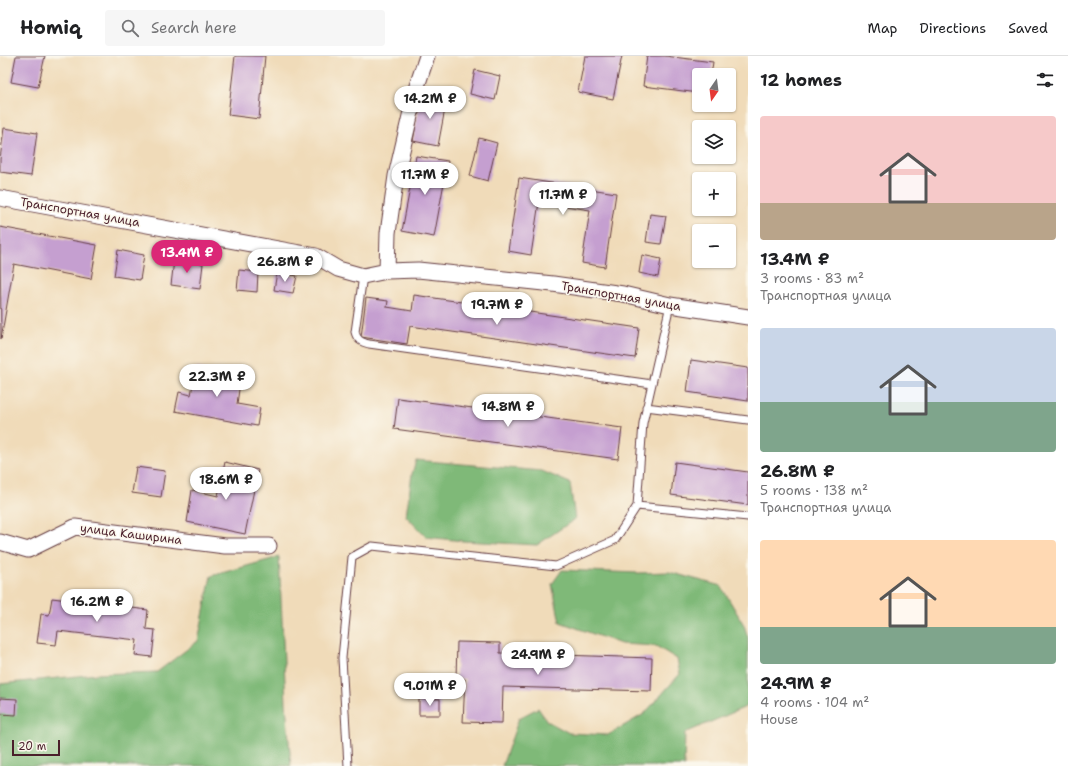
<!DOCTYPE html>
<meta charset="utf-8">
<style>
body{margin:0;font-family:"Shantell Sans",sans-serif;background:#f6f6f6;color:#202124;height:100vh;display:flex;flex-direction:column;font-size:15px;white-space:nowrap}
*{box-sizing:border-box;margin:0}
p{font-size:13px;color:#757577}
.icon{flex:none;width:22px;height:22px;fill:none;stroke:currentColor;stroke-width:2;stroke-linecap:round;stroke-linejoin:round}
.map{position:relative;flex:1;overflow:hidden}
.details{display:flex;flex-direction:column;background:#fff;width:320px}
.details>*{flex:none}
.needle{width:26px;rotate:194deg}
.tools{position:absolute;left:692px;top:12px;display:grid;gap:8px}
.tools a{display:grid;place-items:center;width:44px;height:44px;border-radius:4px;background:#fff;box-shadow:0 1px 3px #0004;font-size:20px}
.scale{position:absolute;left:12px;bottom:10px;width:48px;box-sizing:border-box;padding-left:4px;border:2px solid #4a1f2b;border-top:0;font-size:11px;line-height:14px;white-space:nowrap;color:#4a1f2b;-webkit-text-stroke:3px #fbf7ec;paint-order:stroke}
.price{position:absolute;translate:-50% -34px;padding:0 9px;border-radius:14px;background:#fff;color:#222;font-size:13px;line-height:26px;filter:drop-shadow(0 1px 2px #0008)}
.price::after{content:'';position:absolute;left:50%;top:24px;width:12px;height:9px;margin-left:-6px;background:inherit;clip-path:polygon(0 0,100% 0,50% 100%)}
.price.selected{background:#db2777;color:#fff}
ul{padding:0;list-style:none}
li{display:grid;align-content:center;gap:8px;height:212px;padding:0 12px}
li span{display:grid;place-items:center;height:124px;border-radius:4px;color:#555}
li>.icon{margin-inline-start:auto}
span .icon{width:72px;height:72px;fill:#fffc;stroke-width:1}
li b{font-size:17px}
h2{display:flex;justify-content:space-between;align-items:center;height:48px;padding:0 12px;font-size:17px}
header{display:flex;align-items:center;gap:24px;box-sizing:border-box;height:56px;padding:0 20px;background:#fff;border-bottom:1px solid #e0e0e0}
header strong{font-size:19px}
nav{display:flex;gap:22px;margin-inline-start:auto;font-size:14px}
.search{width:280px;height:36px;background:#f6f6f6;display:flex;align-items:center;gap:10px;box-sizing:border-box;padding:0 14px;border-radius:4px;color:#757577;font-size:15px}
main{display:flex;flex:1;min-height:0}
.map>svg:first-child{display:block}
</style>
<header>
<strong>Homiq</strong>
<div class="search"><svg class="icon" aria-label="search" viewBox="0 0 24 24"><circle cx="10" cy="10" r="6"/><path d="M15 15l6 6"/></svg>Search here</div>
<nav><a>Map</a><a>Directions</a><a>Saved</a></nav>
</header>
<main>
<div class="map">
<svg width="748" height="710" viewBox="0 0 748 710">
<rect width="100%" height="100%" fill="#fbf7ec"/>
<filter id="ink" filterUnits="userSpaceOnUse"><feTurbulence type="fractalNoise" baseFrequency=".025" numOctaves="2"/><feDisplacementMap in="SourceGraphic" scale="8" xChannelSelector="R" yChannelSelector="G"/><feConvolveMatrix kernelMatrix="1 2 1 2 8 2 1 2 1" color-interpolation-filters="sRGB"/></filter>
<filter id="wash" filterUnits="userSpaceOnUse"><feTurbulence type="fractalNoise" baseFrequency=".012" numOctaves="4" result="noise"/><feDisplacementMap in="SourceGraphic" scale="16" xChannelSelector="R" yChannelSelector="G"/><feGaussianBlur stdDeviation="0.9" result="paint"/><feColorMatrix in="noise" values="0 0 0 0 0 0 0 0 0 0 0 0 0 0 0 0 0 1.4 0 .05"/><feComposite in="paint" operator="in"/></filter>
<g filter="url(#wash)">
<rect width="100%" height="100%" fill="#f0dbb9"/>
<path fill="#7fb978" stroke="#646c52" d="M416,404L542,415L570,427L575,463L537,489L463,485L426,481L406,460L412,418Z
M279,501L286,647L291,710H0V628L97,618L157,616L198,585L211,520Z
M562,514L638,517L669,516L721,530L744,569L748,582V650L685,677L684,710H502L519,662L538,652L547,665L569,677L608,679L644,658L680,618L677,603L656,590L621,588L560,566L552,528Z"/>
<g id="blocks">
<path fill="#c59fd0" d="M16,0H45L38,31L11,26Z
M235,0H265L259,63L228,59Z
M585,0H622L613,43L578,36Z
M647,0H665L713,6L711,19H699V37L643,30Z
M475,14L500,20L495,44L470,38Z
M422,37L447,42L438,90L413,85Z
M4,72L37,77L31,120L0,116V103Z
M479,82L497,87L488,125L470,120Z
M416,100L448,105L434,181L402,175Z
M519,122L616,137L605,211L582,207L590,154L539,146L531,199L508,195Z
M650,158L666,160L661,188L646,186Z
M0,171L97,189L91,223L14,208L1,283Z
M118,194L144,199L140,224L114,220Z
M642,199L661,203L658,221L639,217Z
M174,204L203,208L200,233L171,229Z
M239,214L258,216L257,236L237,234Z
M277,216L297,220L293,237L274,234Z
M414,239L639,272L635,302L410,270L407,288L361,281L366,242L388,245L387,251L412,255Z
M691,304L748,312V345L687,336Z
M196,312L241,319L237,348L260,352L257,370L175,355L179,336L191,339Z
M398,342L622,372L618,403L394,373Z
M225,406L258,414L245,478L187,466L192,434L218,440Z
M675,406L748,416V449L671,439Z
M136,411L165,415L161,441L132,437Z
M52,542L148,554L146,573L155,574L152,601L135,599L137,584L58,575L56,589L37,587L41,558L49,559Z
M457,586L500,587V597L652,602L651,635L503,631L502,667L463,666L465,623L456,622Z
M0,642L17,643L16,659L0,658Z
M419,643H440V659H419Z"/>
</g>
</g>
<g filter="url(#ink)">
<use href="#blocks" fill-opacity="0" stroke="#633b40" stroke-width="1"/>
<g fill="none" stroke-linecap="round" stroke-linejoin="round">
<defs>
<path id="service" d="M363,220L355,276C357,284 361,286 369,288L652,328
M670,249L643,367L637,450L748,461
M646,351L748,364
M348,710L342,602L352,501L372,490L556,510L615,484L637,450"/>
<path id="minor" d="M0,142L316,200L338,213L363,220L387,215L418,214L553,228L623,238L670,249L748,261
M387,215L388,177L396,120L417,30L427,0
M0,486L28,494L75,471L225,490H269"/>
</defs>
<use href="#service" stroke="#633b40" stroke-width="9"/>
<use href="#minor" stroke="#633b40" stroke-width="17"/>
<use href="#service" stroke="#fff" stroke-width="7"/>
<use href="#minor" stroke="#fff" stroke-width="15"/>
</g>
</g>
<g text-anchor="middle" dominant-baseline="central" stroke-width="3" stroke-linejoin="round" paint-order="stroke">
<g font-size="12" fill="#4a1f2b" stroke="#fbf7ec">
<text transform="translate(80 156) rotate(10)">Транспортная улица</text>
<text transform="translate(621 240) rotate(10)">Транспортная улица</text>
<text transform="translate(131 478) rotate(7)">улица Каширина</text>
</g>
</g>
</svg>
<div class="tools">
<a><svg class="needle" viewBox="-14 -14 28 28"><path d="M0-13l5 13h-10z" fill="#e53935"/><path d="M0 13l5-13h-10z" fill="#757577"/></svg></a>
<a><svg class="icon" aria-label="layers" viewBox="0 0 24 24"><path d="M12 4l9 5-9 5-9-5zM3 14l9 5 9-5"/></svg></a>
<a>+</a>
<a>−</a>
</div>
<div class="scale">20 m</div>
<b class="price" style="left:430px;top:64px">14.2M ₽</b>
<b class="price" style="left:425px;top:140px">11.7M ₽</b>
<b class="price" style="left:563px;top:160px">11.7M ₽</b>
<b class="price selected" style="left:187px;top:218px">13.4M ₽</b>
<b class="price" style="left:285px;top:227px">26.8M ₽</b>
<b class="price" style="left:497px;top:270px">19.7M ₽</b>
<b class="price" style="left:217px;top:342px">22.3M ₽</b>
<b class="price" style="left:508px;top:372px">14.8M ₽</b>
<b class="price" style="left:226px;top:445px">18.6M ₽</b>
<b class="price" style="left:97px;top:567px">16.2M ₽</b>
<b class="price" style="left:538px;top:620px">24.9M ₽</b>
<b class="price" style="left:430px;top:651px">9.01M ₽</b>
</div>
<section class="details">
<h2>12 homes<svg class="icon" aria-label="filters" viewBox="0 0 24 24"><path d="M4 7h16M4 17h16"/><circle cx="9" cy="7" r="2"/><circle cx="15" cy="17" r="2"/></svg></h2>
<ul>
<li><span style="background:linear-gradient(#f6c9c9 70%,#b9a48a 0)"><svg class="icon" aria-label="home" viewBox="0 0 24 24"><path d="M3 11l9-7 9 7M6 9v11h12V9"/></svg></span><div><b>13.4M ₽</b><p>3 rooms · 83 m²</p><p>Транспортная улица</p></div></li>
<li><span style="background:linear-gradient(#c9d6e8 60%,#7fa58c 0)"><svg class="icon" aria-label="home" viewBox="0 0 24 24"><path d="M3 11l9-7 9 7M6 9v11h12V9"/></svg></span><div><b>26.8M ₽</b><p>5 rooms · 138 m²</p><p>Транспортная улица</p></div></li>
<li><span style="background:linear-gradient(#ffd9b3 70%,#7fa58c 0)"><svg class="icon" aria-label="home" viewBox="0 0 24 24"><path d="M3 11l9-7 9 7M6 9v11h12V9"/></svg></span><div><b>24.9M ₽</b><p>4 rooms · 104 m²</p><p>House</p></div></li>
</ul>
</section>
</main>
